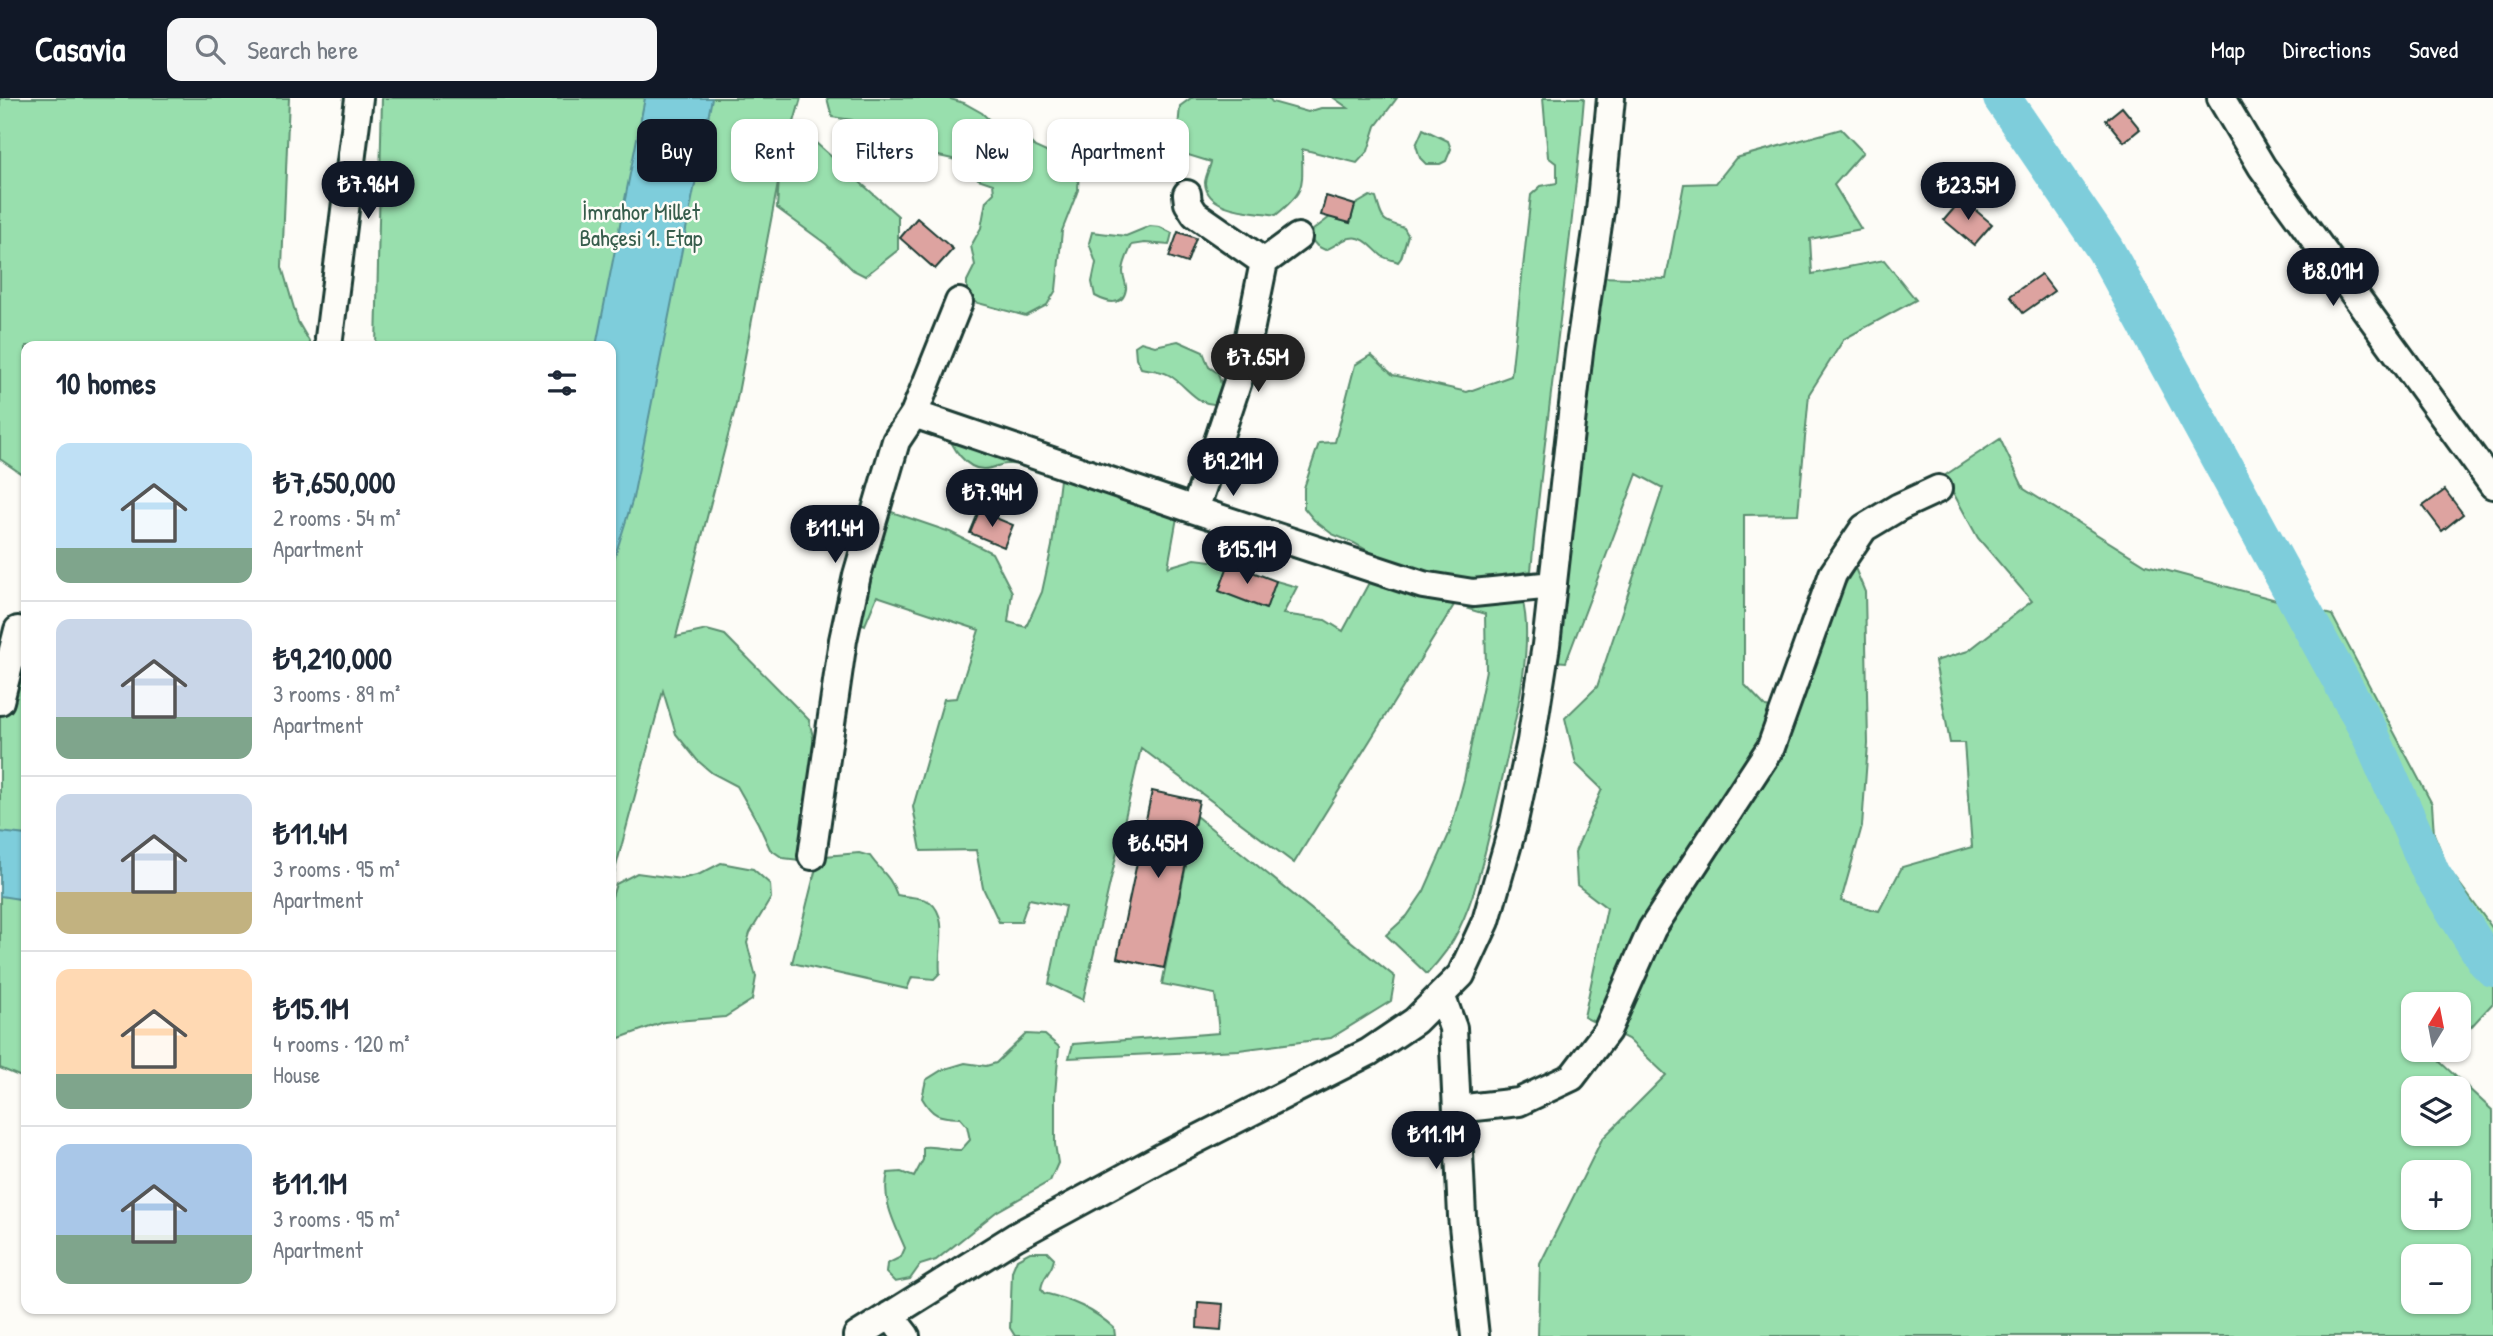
<!DOCTYPE html>
<meta charset="utf-8">
<style>
body{margin:0;font-family:"Patrick Hand",sans-serif;background:#f6f6f7;color:#1f2937;height:100vh;display:flex;flex-direction:column;font-size:26px;white-space:nowrap}
*{box-sizing:border-box;margin:0}
p{font-size:23px;color:#747a83}
.icon{flex:none;width:38px;height:38px;fill:none;stroke:currentColor;stroke-width:2;stroke-linecap:round;stroke-linejoin:round}
.map{position:relative;flex:1;overflow:hidden}
.panel{position:absolute;left:21px;top:243px;width:595px;height:973px;display:flex;flex-direction:column;background:#fff;border-radius:14px;box-shadow:0 2px 5px #0004}
.panel>*{flex:none}
.top-card{position:absolute;left:637px;top:21px;width:665px;height:63px;display:flex;gap:14px}
.needle{width:46px;rotate:10deg}
.tools{position:absolute;left:2401px;top:894px;display:grid;gap:14px}
.tools a{display:grid;place-items:center;width:70px;height:70px;border-radius:14px;background:#fff;box-shadow:0 2px 5px #0004;font-size:35px}
.price{position:absolute;translate:-50% -60px;padding:0 16px;border-radius:24px;background:#111827;color:#fff;font-size:23px;line-height:46px;filter:drop-shadow(0 2px 4px #0008)}
.price::after{content:'';position:absolute;left:50%;top:42px;width:21px;height:16px;margin-left:-10px;background:inherit;clip-path:polygon(0 0,100% 0,50% 100%)}
.price.selected{background:#222;color:#fff}
ul{padding:0;list-style:none}
li{display:flex;align-items:center;gap:21px;height:175px;padding:0 35px}
li+li{border-top:2px solid #e0e1e3}
li span{display:grid;place-items:center;flex:none;width:196px;height:140px;border-radius:14px;color:#555}
li>.icon{margin-inline-start:auto}
span .icon{width:84px;height:84px;fill:#fffc;stroke-width:1}
li b{font-size:30px}
h2{display:flex;justify-content:space-between;align-items:center;height:84px;padding:0 35px;font-size:30px}
.chip{padding:0 24px;border-radius:14px;background:#fff;box-shadow:0 2px 5px #0004;font-size:24px;line-height:63px}
.chip.selected{background:#111827;color:#fff}
header{display:flex;align-items:center;gap:42px;box-sizing:border-box;height:98px;padding:0 35px;background:#111827;color:#fff}
header strong{font-size:33px}
nav{display:flex;gap:38px;margin-inline-start:auto;font-size:24px}
.search{width:490px;height:63px;background:#f6f6f7;display:flex;align-items:center;gap:18px;box-sizing:border-box;padding:0 24px;border-radius:14px;color:#747a83;font-size:26px}
.map>svg:first-child{display:block}
</style>
<header>
<strong>Casavia</strong>
<div class="search"><svg class="icon" aria-label="search" viewBox="0 0 24 24"><circle cx="10" cy="10" r="6"/><path d="M15 15l6 6"/></svg>Search here</div>
<nav><a>Map</a><a>Directions</a><a>Saved</a></nav>
</header>
<div class="map">
<svg width="2493" height="1238" viewBox="0 0 2493 1238">
<rect width="100%" height="100%" fill="#fdfcf7"/>
<filter id="ink" filterUnits="userSpaceOnUse"><feTurbulence type="fractalNoise" baseFrequency=".0143" numOctaves="2"/><feDisplacementMap in="SourceGraphic" scale="14" xChannelSelector="R" yChannelSelector="G"/><feConvolveMatrix kernelMatrix="1 2 1 2 8 2 1 2 1" color-interpolation-filters="sRGB"/></filter>
<g filter="url(#ink)">
<path fill="#98dfad" stroke="#5c8e70" stroke-width="2" fill-rule="evenodd" d="M0,0H289L282,169L298,224L312,248H26V379L0,361Z
M382,0H801L786,52L806,36L898,118V152L865,178L853,172L826,146L777,110L779,80L735,311L676,539L707,532L725,537L809,622L819,664L817,695L799,762L783,760L770,751L758,725L737,688L712,675L697,662L676,636L663,593L611,787V248H376Z
M827,0H947L964,5L982,15L999,31L1025,39L1035,49L1055,58L1075,61L1079,71L1078,92L1062,133L1056,192L1047,207L1026,218L967,202V183L975,167L971,148L981,130L986,103L994,95L993,86L978,81C969,63 949,59 930,57L920,77H912L897,70L889,55L852,22L832,19Z
M1191,0H1269L1272,4L1308,14L1321,10H1348L1334,0H1397L1376,28L1368,53L1357,65L1302,51C1302,87 1307,92 1276,117C1255,113 1207,114 1205,85C1205,79 1210,70 1211,64L1188,57L1177,41L1180,8Z
M1543,0H1584C1571,158 1546,315 1531,473L1454,486L1403,473L1354,445L1332,436L1314,422L1304,410V390L1319,345L1335,344L1355,267L1371,257L1393,277L1467,294L1511,278L1531,97L1541,88L1557,85V66L1548,59Z
M1423,31L1448,43L1451,51L1446,63L1440,66H1426L1420,60L1416,47Z
M1841,31L1863,54L1834,87L1861,131L1810,141L1812,176L1884,162L1916,202L1844,241L1809,296L1798,416L1744,417V586L1766,609L1796,616L1841,493L1855,470L1865,494L1868,646L1862,728L1841,803L1879,813L1902,769L1972,749L1964,645H1950L1935,563L1968,553L2032,503L1978,440L1944,378L2000,341L2024,391L2146,467L2332,517L2432,706L2434,736L2448,770L2493,831V905L2459,942V906H2413V952H2450L2440,964L2493,1013V1238H1538L1540,1166L1602,1041L1666,977L1628,941L1584,919L1607,810L1577,787L1575,754L1602,691L1576,666L1565,620L1597,589L1663,390L1637,376L1566,564L1554,563L1599,179L1666,181L1684,86L1716,85L1736,60ZM2413,990H2459V1036H2413ZM2413,1074H2459V1120H2413ZM2413,1158H2459V1204H2413Z
M1370,98L1376,100C1383,123 1380,122 1404,130L1408,137L1401,160L1398,164C1393,162 1387,161 1382,158C1372,150 1365,137 1350,140C1342,141 1334,149 1325,152L1317,148L1311,141L1313,132L1330,119L1350,125L1355,107Z
M1150,128L1160,129L1172,135L1169,147L1145,145L1132,147C1128,156 1123,165 1123,174C1123,180 1127,186 1126,191C1123,210 1106,204 1095,198L1092,184L1096,165L1089,145L1092,134L1126,138Z
M1178,243L1203,254L1209,269L1218,275L1224,298L1221,305C1198,311 1188,288 1169,277C1161,272 1150,272 1141,270L1136,260L1135,248L1141,244L1155,248Z
M947,333L1034,364C1021,370 1019,365 1007,366C999,366 992,371 984,371C966,372 951,348 947,333Z
M1061,373L1178,414L1168,469L1195,461L1229,465L1219,493L1265,511L1276,483L1297,489L1283,516L1325,522L1343,533L1371,481L1454,507L1294,765L1141,650L1083,902L1049,886L1065,808L1029,801L1021,824H999L983,790L976,752L921,753L913,709L944,601L957,600L979,532L877,498L865,527L856,523L883,411L950,434L992,455L1012,494L1008,524L1026,529L1042,494L1052,448Z
M1522,501C1536,548 1511,641 1500,690C1489,736 1479,791 1458,833C1450,850 1439,863 1427,876L1386,837L1407,818L1424,793L1450,734L1464,682L1486,572L1485,516L1468,511L1478,504Z
M0,557L26,565V981L0,970Z
M1196,718L1395,879L1391,903L1331,940L1239,952L1069,960L1073,946L1219,935L1215,896L1162,886Z
M859,755L870,758C881,774 890,777 897,797C906,799 923,799 930,804C950,820 937,853 940,875L934,881L912,879L907,891L792,865L817,766L825,758Z
M721,765L753,771L770,786L771,800L750,835L747,845L756,879L752,902L725,919L664,924L611,943V802L616,786L637,775L681,781L700,776Z
M1026,936L1045,937L1059,949L1055,997V1046L1058,1065L1050,1083L996,1114L936,1162L920,1167L910,1181L895,1184L886,1175L887,1166L901,1159L905,1150C895,1126 881,1102 888,1075L901,1074L914,1079L923,1062V1049C936,1047 948,1053 961,1052L970,1042L967,1028L960,1020C939,1019 933,1019 922,1000L926,982L942,972L965,965L986,968L996,965Z
M1030,1154H1048L1054,1160C1053,1174 1043,1176 1041,1191L1044,1195C1072,1202 1093,1211 1114,1230L1115,1238H1015L1010,1230L1012,1173L1017,1161Z"/>
<path fill="#7ecddb" stroke="#589398" stroke-width="2" d="M645,0H712L633,400L611,471V248H596Z
M0,734L26,737V802L0,798Z"/>
<g fill="none" stroke-linecap="round" stroke-linejoin="round">
<path stroke="#7ecddb" stroke-width="38" d="M2002,0L2105,151L2369,634L2431,775L2486,863L2493,870"/>
</g>
<path fill="#dda3a0" stroke="#1f3d34" stroke-width="2" d="M2122,9L2140,31L2124,44L2106,22Z
M1326,98L1355,107L1350,125L1321,117Z
M1962,101L1992,126L1974,147L1944,122Z
M917,120L953,151L935,171L900,140Z
M1178,134L1196,140L1187,165L1169,159Z
M2041,176L2054,193L2023,215L2010,198Z
M2445,392L2463,416L2442,433L2423,408Z
M979,413L1013,427L1004,449L970,435Z
M1229,465L1276,483L1266,511L1219,493Z
M1152,693L1199,703L1164,870L1117,860Z
M1198,1204L1223,1206L1221,1232L1197,1230Z"/>
<g fill="none" stroke-linecap="round" stroke-linejoin="round">
<defs>
<path id="minor" d="M2221,0L2262,69L2493,387
M1187,96L1188,105L1195,116L1264,164L1298,139
M329,240L359,0
M914,316L1195,412L1423,487L1473,495L1553,487
M1195,412L1243,268L1264,164
M0,603L18,532
M812,758L843,542L857,477L896,343L914,316L959,204
M1441,897L1453,930L1462,1118L1475,1238
M1457,1011L1519,1004L1572,979L1607,933L1652,831L1771,649L1833,476L1864,430L1899,409L1938,391
M890,1217L906,1238
M857,1238L1015,1139L1164,1058L1369,954L1415,923L1461,877L1486,823L1513,728L1531,643L1546,547L1579,254L1600,113L1611,0"/>
</defs>
<use href="#minor" stroke="#1f3d34" stroke-width="32"/>
<use href="#minor" stroke="#fdfcf7" stroke-width="26"/>
</g>
</g>
<g text-anchor="middle" dominant-baseline="central" stroke-width="5" stroke-linejoin="round" paint-order="stroke">
<g font-size="23" fill="#375d4c" stroke="#fdfcf7">
<text x="641" y="113">İmrahor Millet<tspan x="641" dy="26">Bahçesi 1. Etap</tspan></text>
</g>
</g>
</svg>
<div class="tools">
<a><svg class="needle" viewBox="-14 -14 28 28"><path d="M0-13l5 13h-10z" fill="#e53935"/><path d="M0 13l5-13h-10z" fill="#747a83"/></svg></a>
<a><svg class="icon" aria-label="layers" viewBox="0 0 24 24"><path d="M12 4l9 5-9 5-9-5zM3 14l9 5 9-5"/></svg></a>
<a>+</a>
<a>−</a>
</div>
<b class="price" style="left:368px;top:123px">₺7.96M</b>
<b class="price" style="left:1968px;top:124px">₺23.5M</b>
<b class="price" style="left:2333px;top:210px">₺8.01M</b>
<b class="price selected" style="left:1258px;top:296px">₺7.65M</b>
<b class="price" style="left:1233px;top:400px">₺9.21M</b>
<b class="price" style="left:992px;top:431px">₺7.94M</b>
<b class="price" style="left:835px;top:467px">₺11.4M</b>
<b class="price" style="left:1247px;top:488px">₺15.1M</b>
<b class="price" style="left:1158px;top:782px">₺6.45M</b>
<b class="price" style="left:1436px;top:1073px">₺11.1M</b>
<div class="top-card">
<a class="chip selected">Buy</a>
<a class="chip">Rent</a>
<a class="chip">Filters</a>
<a class="chip">New</a>
<a class="chip">Apartment</a>
</div>
<section class="panel">
<h2>10 homes<svg class="icon" aria-label="filters" viewBox="0 0 24 24"><path d="M4 7h16M4 17h16"/><circle cx="9" cy="7" r="2"/><circle cx="15" cy="17" r="2"/></svg></h2>
<ul>
<li><span style="background:linear-gradient(#bfe0f5 75%,#7fa58c 0)"><svg class="icon" aria-label="home" viewBox="0 0 24 24"><path d="M3 11l9-7 9 7M6 9v11h12V9"/></svg></span><div><b>₺7,650,000</b><p>2 rooms · 54 m²</p><p>Apartment</p></div></li>
<li><span style="background:linear-gradient(#c9d6e8 70%,#7fa58c 0)"><svg class="icon" aria-label="home" viewBox="0 0 24 24"><path d="M3 11l9-7 9 7M6 9v11h12V9"/></svg></span><div><b>₺9,210,000</b><p>3 rooms · 89 m²</p><p>Apartment</p></div></li>
<li><span style="background:linear-gradient(#c9d6e8 70%,#c2b280 0)"><svg class="icon" aria-label="home" viewBox="0 0 24 24"><path d="M3 11l9-7 9 7M6 9v11h12V9"/></svg></span><div><b>₺11.4M</b><p>3 rooms · 95 m²</p><p>Apartment</p></div></li>
<li><span style="background:linear-gradient(#ffd9b3 75%,#7fa58c 0)"><svg class="icon" aria-label="home" viewBox="0 0 24 24"><path d="M3 11l9-7 9 7M6 9v11h12V9"/></svg></span><div><b>₺15.1M</b><p>4 rooms · 120 m²</p><p>House</p></div></li>
<li><span style="background:linear-gradient(#a9c7e8 65%,#7fa58c 0)"><svg class="icon" aria-label="home" viewBox="0 0 24 24"><path d="M3 11l9-7 9 7M6 9v11h12V9"/></svg></span><div><b>₺11.1M</b><p>3 rooms · 95 m²</p><p>Apartment</p></div></li>
</ul>
</section>
</div>
